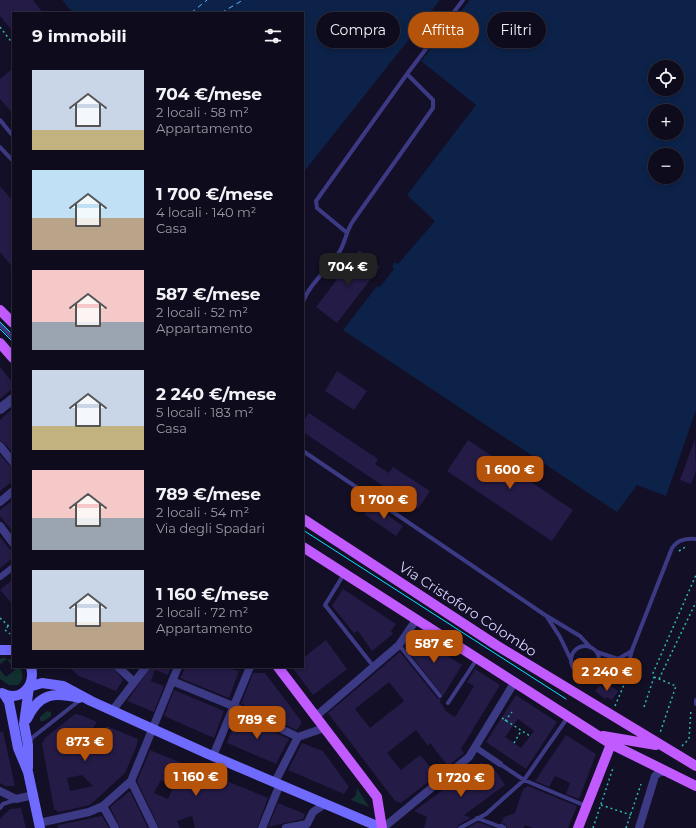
<!DOCTYPE html>
<html lang="it">
<meta charset="utf-8">
<style>
body{margin:0;font-family:Montserrat,sans-serif;background:#171425;color:#f1f3f6;height:100vh;display:flex;flex-direction:column;font-size:15px;white-space:nowrap}
*{box-sizing:border-box;margin:0}
p{font-size:13px;color:#9b9ba3}
.icon{flex:none;width:22px;height:22px;fill:none;stroke:currentColor;stroke-width:2;stroke-linecap:round;stroke-linejoin:round}
.map{position:relative;flex:1;overflow:hidden}
.side{position:absolute;left:12px;top:12px;width:292px;height:656px;display:flex;flex-direction:column;background:#0e0b1c;border-radius:0px;box-shadow:0 2px 6px #0003,0 0 0 1px #2e2b3b}
.side>*{flex:none}
.guide{position:absolute;left:316px;top:12px;width:320px;height:36px;display:flex;gap:8px}
.buttons{position:absolute;left:648px;top:60px;display:grid;gap:8px}
.buttons a{display:grid;place-items:center;width:36px;height:36px;border-radius:50%;background:#0e0b1c;box-shadow:0 2px 6px #0003,0 0 0 1px #2e2b3b;font-size:20px}
.price{position:absolute;translate:-50% -34px;padding:0 9px;border-radius:8px;background:#b45309;color:#fff;font-size:13px;line-height:26px;filter:drop-shadow(0 1px 2px #0008)}
.price::after{content:'';position:absolute;left:50%;top:24px;width:12px;height:9px;margin-left:-6px;background:inherit;clip-path:polygon(0 0,100% 0,50% 100%)}
.price.active{background:#222;color:#fff}
ul{padding:0;list-style:none}
li{display:flex;align-items:center;gap:12px;height:100px;padding:0 20px}
li span{display:grid;place-items:center;flex:none;width:112px;height:80px;border-radius:0px;color:#555}
li>.icon{margin-inline-start:auto}
span .icon{width:48px;height:48px;fill:#fffc;stroke-width:1}
li b{font-size:17px}
h2{display:flex;justify-content:space-between;align-items:center;height:48px;padding:0 20px;font-size:17px}
.chip{padding:0 14px;border-radius:18px;background:#0e0b1c;box-shadow:0 2px 6px #0003,0 0 0 1px #2e2b3b;font-size:14px;line-height:36px}
.chip.active{background:#b45309;color:#fff}
.map>svg:first-child{display:block}
</style>
<div class="map">
<svg width="696" height="828" viewBox="0 0 696 828">
<rect width="100%" height="100%" fill="#130f26"/>
<path fill="#12302f" d="M3,658L13,660V667H20C23,674 24,680 18,685H9L0,679V670L6,677L15,670L7,659L0,664V659Z
M47,711L51,712V716L44,721H40V717Z
M357,788L369,807L351,800L356,795Z"/>
<path fill="#0c2248" fill-rule="evenodd" d="M62,0H440L303,173V13H73Z
M470,0H696V410L666,496L637,485L617,512L343,330L377,286L380,287L394,269L392,266L395,262L398,264L435,221L407,195L476,105L421,61ZM655,67H677V89H655ZM655,111H677V133H655ZM655,155H677V177H655Z"/>
<g fill="none" stroke-linecap="round" stroke-linejoin="round">
<path stroke="#62b6ff" stroke-width="1" stroke-dasharray="5 4" stroke-linecap="butt" d="M191,13L207,0
M221,13L243,0"/>
</g>
<path fill="#241b47" fill-rule="evenodd" d="M0,0H33L43,13H13V32L0,16Z
M13,68V114L0,99V79Z
M0,186L13,201V268L0,252Z
M359,250L380,267L337,323L316,307Z
M0,367L13,383V388L0,399Z
M337,371L367,391L354,410L325,391Z
M13,408V453L4,443L0,441V420Z
M309,413L378,459L375,464L389,473L393,467L430,491L418,509L405,500L408,495L393,485L389,490L303,432V422Z
M695,439L696,471L691,484L680,480Z
M468,440L573,510L552,541L447,471Z
M0,455L9,465L13,467V481L0,491Z
M13,500V532L0,516V510Z
M371,504L403,526L396,536L364,514Z
M0,537L13,553V558L0,568Z
M13,579V605L0,590Z
M343,589L396,624L391,631L393,634L372,651L358,631L354,633L332,606Z
M413,634L462,665L443,696L407,650L413,641L410,639Z
M326,640L347,669L313,695L292,667H303V658Z
M400,652L437,698L441,699L440,702L447,712L455,717L474,686L467,682L475,669L500,685L461,749L464,753L448,766L430,743L428,746L416,730L387,753L401,770L420,755L437,775L401,803L395,801L328,713ZM389,682L404,701L370,728L355,709Z
M69,667H113L123,680L116,691L79,676Z
M151,667H171L168,675L155,670L151,681L164,686L154,712L127,701Z
M186,667H223L239,671L229,698L180,678Z
M253,673H265L302,722L299,727L296,730L241,704Z
M606,683L618,691L612,700L607,697L605,699L595,691L600,685L603,688Z
M174,690L224,711L214,738L164,716Z
M516,695L557,722L526,769L486,742ZM518,719L534,731L521,748L505,737Z
M75,714L81,715L97,722L92,730L100,736L107,726L138,739L137,745L125,773L90,805L59,812L54,809L42,744L45,738ZM82,775L93,786L70,791L67,778Z
M238,714L289,739L276,764L227,743Z
M0,732H3L15,786H5L0,783Z
M566,735L596,754L579,799L566,794L570,783L555,776L549,787L535,781Z
M302,743L323,751L349,787L344,794L288,770Z
M150,750L268,798L257,828H195L192,816L177,821L180,828H159L137,781ZM161,780L174,785L168,799L154,793Z
M481,762L488,769L493,767L505,785L464,815L471,818L458,825L457,828H424L427,817L414,811Z
M528,786L577,806L568,828H533L525,825L524,828H507L505,824L501,823L504,817L515,813L523,789Z
M130,791L148,828H120L110,807Z
M278,803L305,814L303,819L268,827Z
M21,808L26,828H0V819L10,809Z
M102,816L109,828H58V825Z
M478,822L494,828H467Z"/>
<g fill="none" stroke-linecap="round" stroke-linejoin="round">
<path stroke="#2fb8b0" stroke-width="1.5" stroke-dasharray="2 3" stroke-linecap="butt" d="M0,27L13,44
M679,551L687,546
M0,618L13,630
M8,626L5,630L10,634
M654,677L676,686L660,733
M659,679L696,602
M615,706L626,680
M644,707L654,677L653,673L696,575
M502,718L530,736
M505,721L512,712
M514,743L521,731
M682,746L689,739L691,709
M601,805L631,815
M593,828L613,768
M626,828L641,784"/>
<path stroke="#3d3a85" stroke-width="4" d="M0,120L13,136
M0,147L13,161
M346,232L317,208L316,201L407,74L463,0
M303,302C310,282 331,268 341,249C346,239 346,232 353,221L433,108V100L407,74
M0,325L13,338
M303,451L545,615L580,636L590,647
M344,574L325,605L374,667
M547,617L560,637L571,660
M399,645L440,696
M571 660a14 14 0 1 1 28 0a14 14 0 1 1-28 0Z
M597,652L618,659L632,651
M589,674L616,678L626,673L632,650L672,548C677,540 686,538 696,539
M696,700V704
M448,703L477,659
M29,743L33,737L80,700
M500,764L524,780L586,806
M0,808L3,804L15,800
M477,818L501,827
M460,828L486,814L524,780L568,717"/>
<path stroke="#3d3a85" stroke-width="6" d="M0,577L13,567
M475,747L500,764
M501,827L503,828"/>
<path stroke="#3d3a85" stroke-width="8" d="M0,446L13,462
M0,502L13,491
M0,526L13,543
M118,667L134,682
M172,681L233,706L298,737
M112,711L146,667
M315,717L399,645L416,620
M213,756L250,667
M131,781L154,828
M275,782L298,737L324,728
M0,791L16,799L34,795
M103,806L115,828
M39,823L89,812L103,806L131,781L178,667
M262,828L280,784
M286,828L307,824L313,812L325,804
M383,828L469,757L514,683
M639,828L655,776L660,772H668"/>
<path stroke="#3d3a85" stroke-width="10" d="M0,409L13,399"/>
<path stroke="#6f6bff" stroke-width="10" d="M0,650H13
M29,687L42,683L63,686L91,701L208,754L382,828
M2,693C20,703 36,686 31,667
M4,694L9,702L18,748L28,772L40,828
M27,719C39,693 54,692 79,698
M28,768V745L24,724L29,687"/>
<path stroke="#c25bff" stroke-width="10" d="M0,310L13,323
M0,343L13,358
M303,519L496,645L696,766
M303,547L611,744L696,786
M278,667L377,797L382,828
M603,736L656,745
M578,828L611,744"/>
<path stroke="#00e5ff" stroke-width="1" d="M0,322L10,332
M0,329L13,342
M303,530L566,699"/>
</g>
<g text-anchor="middle" dominant-baseline="central" stroke-width="3" stroke-linejoin="round" paint-order="stroke">
<g font-size="14" fill="#d9d4ff" stroke="#130f26">
<text transform="translate(468 609) rotate(33)">Via Cristoforo Colombo</text>
</g>
</g>
</svg>
<div class="buttons">
<a><svg class="icon" aria-label="locate" viewBox="0 0 24 24"><circle cx="12" cy="12" r="6"/><path d="M12 2v4M12 18v4M2 12h4M18 12h4"/></svg></a>
<a>+</a>
<a>−</a>
</div>
<b class="price active" style="left:348px;top:287px">704 €</b>
<b class="price" style="left:510px;top:490px">1 600 €</b>
<b class="price" style="left:384px;top:520px">1 700 €</b>
<b class="price" style="left:434px;top:664px">587 €</b>
<b class="price" style="left:607px;top:692px">2 240 €</b>
<b class="price" style="left:257px;top:740px">789 €</b>
<b class="price" style="left:85px;top:762px">873 €</b>
<b class="price" style="left:196px;top:797px">1 160 €</b>
<b class="price" style="left:461px;top:798px">1 720 €</b>
<div class="guide">
<a class="chip">Compra</a>
<a class="chip active">Affitta</a>
<a class="chip">Filtri</a>
</div>
<section class="side">
<h2>9 immobili<svg class="icon" aria-label="filters" viewBox="0 0 24 24"><path d="M4 7h16M4 17h16"/><circle cx="9" cy="7" r="2"/><circle cx="15" cy="17" r="2"/></svg></h2>
<ul>
<li><span style="background:linear-gradient(#c9d6e8 75%,#c2b280 0)"><svg class="icon" aria-label="home" viewBox="0 0 24 24"><path d="M3 11l9-7 9 7M6 9v11h12V9"/></svg></span><div><b>704 €/mese</b><p>2 locali · 58 m²</p><p>Appartamento</p></div></li>
<li><span style="background:linear-gradient(#bfe0f5 60%,#b9a48a 0)"><svg class="icon" aria-label="home" viewBox="0 0 24 24"><path d="M3 11l9-7 9 7M6 9v11h12V9"/></svg></span><div><b>1 700 €/mese</b><p>4 locali · 140 m²</p><p>Casa</p></div></li>
<li><span style="background:linear-gradient(#f6c9c9 65%,#9aa5b1 0)"><svg class="icon" aria-label="home" viewBox="0 0 24 24"><path d="M3 11l9-7 9 7M6 9v11h12V9"/></svg></span><div><b>587 €/mese</b><p>2 locali · 52 m²</p><p>Appartamento</p></div></li>
<li><span style="background:linear-gradient(#c9d6e8 70%,#c2b280 0)"><svg class="icon" aria-label="home" viewBox="0 0 24 24"><path d="M3 11l9-7 9 7M6 9v11h12V9"/></svg></span><div><b>2 240 €/mese</b><p>5 locali · 183 m²</p><p>Casa</p></div></li>
<li><span style="background:linear-gradient(#f6c9c9 60%,#9aa5b1 0)"><svg class="icon" aria-label="home" viewBox="0 0 24 24"><path d="M3 11l9-7 9 7M6 9v11h12V9"/></svg></span><div><b>789 €/mese</b><p>2 locali · 54 m²</p><p>Via degli Spadari</p></div></li>
<li><span style="background:linear-gradient(#c9d6e8 65%,#b9a48a 0)"><svg class="icon" aria-label="home" viewBox="0 0 24 24"><path d="M3 11l9-7 9 7M6 9v11h12V9"/></svg></span><div><b>1 160 €/mese</b><p>2 locali · 72 m²</p><p>Appartamento</p></div></li>
</ul>
</section>
</div>
